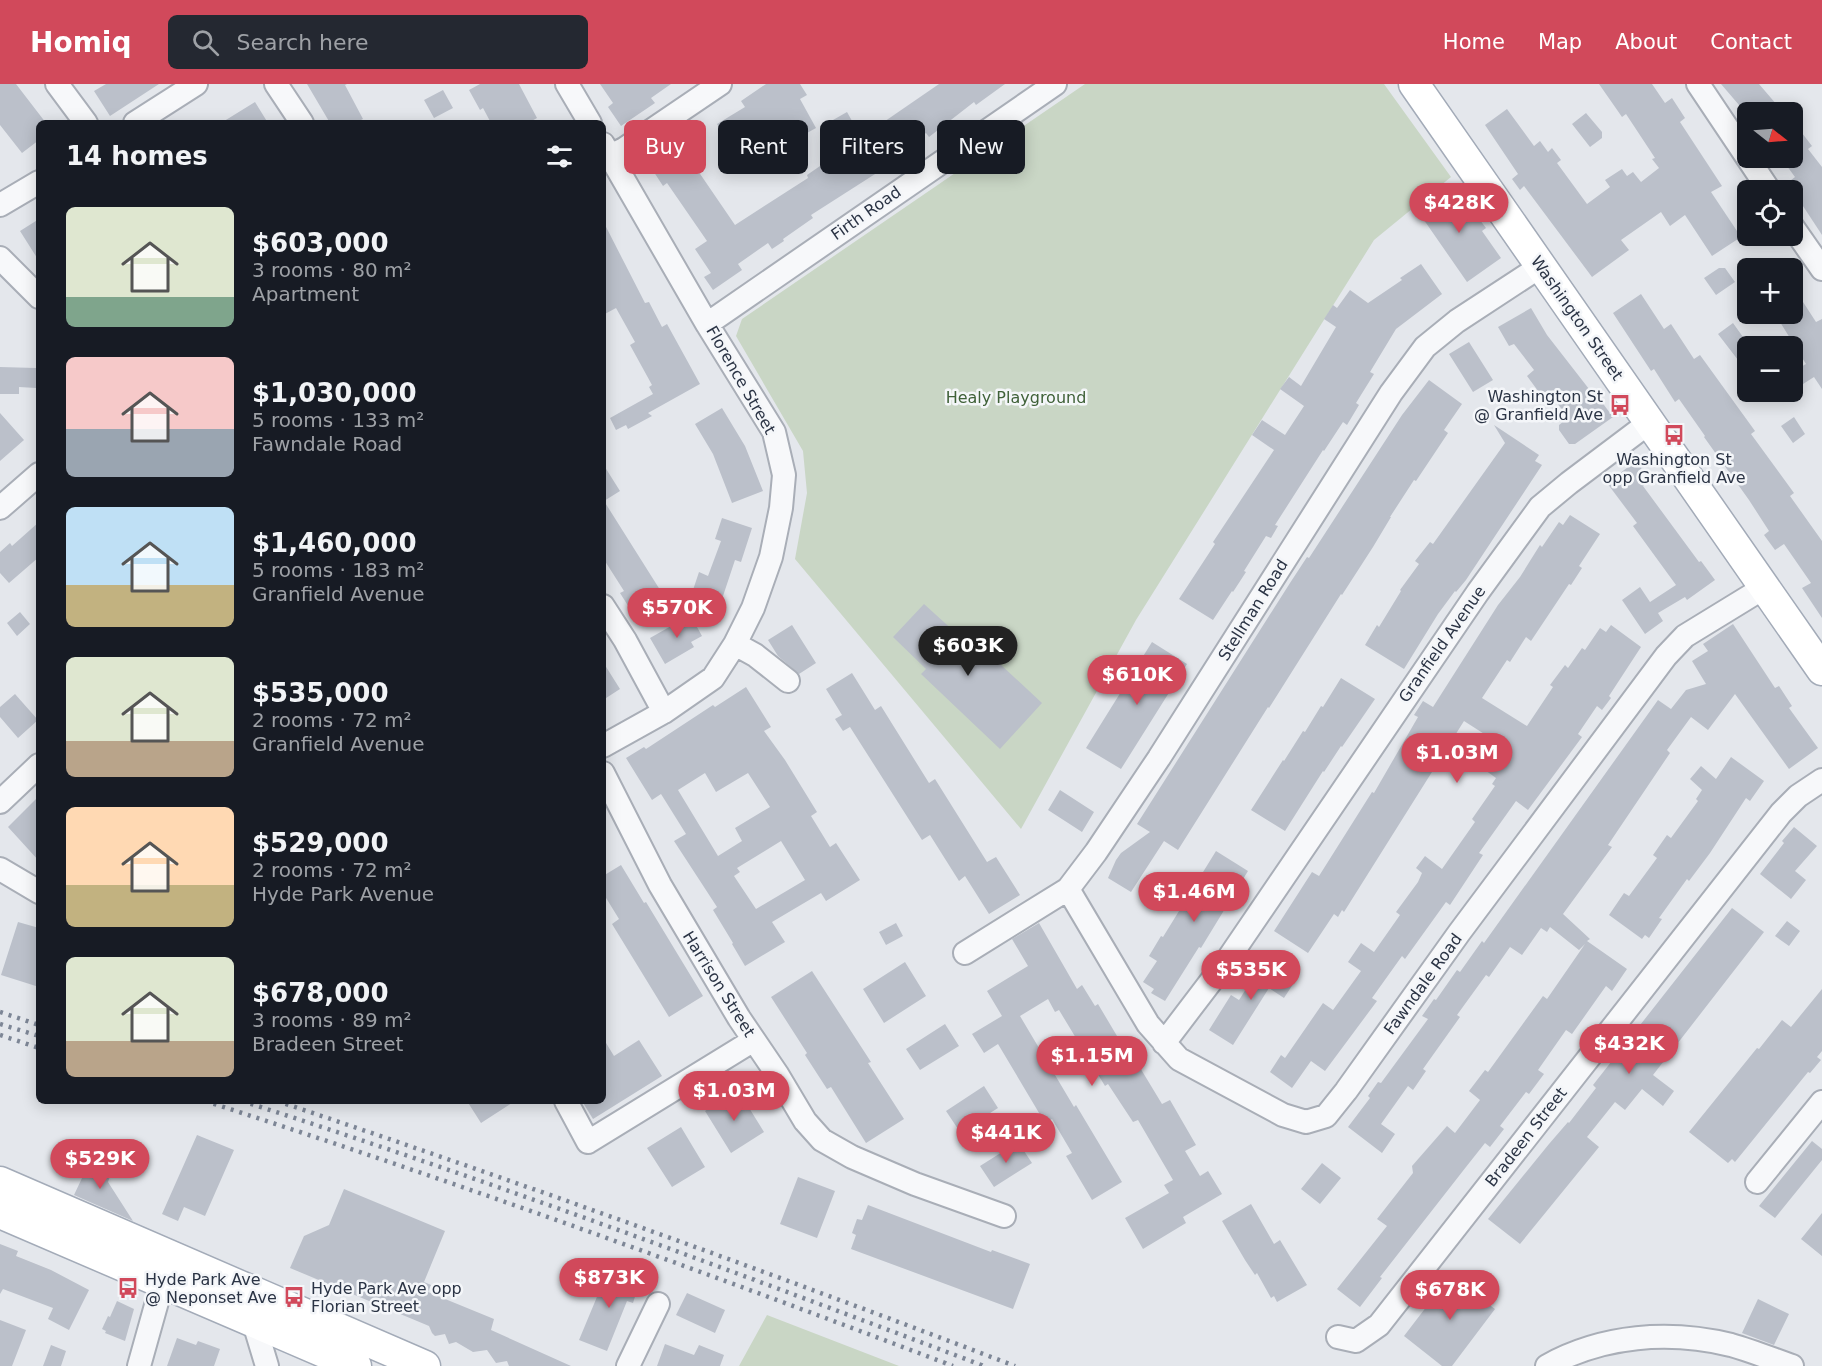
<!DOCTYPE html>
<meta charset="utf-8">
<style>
body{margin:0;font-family:"DejaVu Sans",sans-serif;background:#242831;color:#f1f3f6;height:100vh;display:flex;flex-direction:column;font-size:22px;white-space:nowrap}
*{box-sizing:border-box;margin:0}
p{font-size:20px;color:#9ea1a6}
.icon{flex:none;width:33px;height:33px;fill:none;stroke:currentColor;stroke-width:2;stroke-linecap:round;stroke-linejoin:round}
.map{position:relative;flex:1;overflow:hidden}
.sheet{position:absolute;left:36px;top:36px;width:570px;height:984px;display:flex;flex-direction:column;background:#171b24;border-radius:9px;box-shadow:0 3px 15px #0003}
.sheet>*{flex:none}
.banner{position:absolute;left:624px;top:36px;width:570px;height:54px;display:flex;gap:12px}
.needle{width:39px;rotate:107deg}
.tools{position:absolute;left:1737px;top:18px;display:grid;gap:12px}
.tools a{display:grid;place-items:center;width:66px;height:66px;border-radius:9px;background:#171b24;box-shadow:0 3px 15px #0003;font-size:30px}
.price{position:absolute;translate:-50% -51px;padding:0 14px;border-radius:21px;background:#d1495b;color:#fff;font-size:20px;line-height:39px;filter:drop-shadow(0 2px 3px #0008)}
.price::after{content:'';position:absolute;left:50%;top:36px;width:18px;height:14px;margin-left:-9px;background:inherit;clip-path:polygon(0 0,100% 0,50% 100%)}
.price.on{background:#222;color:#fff}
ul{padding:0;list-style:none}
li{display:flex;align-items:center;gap:18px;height:150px;padding:0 30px}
li span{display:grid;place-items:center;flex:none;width:168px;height:120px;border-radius:9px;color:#555}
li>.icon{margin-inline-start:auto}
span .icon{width:72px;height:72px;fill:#fffc;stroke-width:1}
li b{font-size:26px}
h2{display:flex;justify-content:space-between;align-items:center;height:72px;padding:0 30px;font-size:26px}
.pill{padding:0 21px;border-radius:9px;background:#171b24;box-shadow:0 3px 15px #0003;font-size:21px;line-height:54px}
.pill.on{background:#d1495b;color:#fff}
header{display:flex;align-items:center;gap:36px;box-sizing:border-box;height:84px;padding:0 30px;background:#d1495b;color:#fff}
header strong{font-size:28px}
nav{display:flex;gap:33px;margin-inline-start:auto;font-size:21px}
.search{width:420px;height:54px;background:#242831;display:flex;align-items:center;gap:15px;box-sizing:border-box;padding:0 21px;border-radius:9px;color:#9ea1a6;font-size:22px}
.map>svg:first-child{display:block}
</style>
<header>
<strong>Homiq</strong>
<div class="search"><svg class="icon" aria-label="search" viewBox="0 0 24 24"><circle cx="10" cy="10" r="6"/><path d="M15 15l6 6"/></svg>Search here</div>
<nav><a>Home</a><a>Map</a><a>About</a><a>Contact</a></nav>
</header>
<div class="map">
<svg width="1822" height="1282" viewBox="0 0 1822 1282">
<rect width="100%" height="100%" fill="#e4e7ec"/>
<path fill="#c9d6c5" d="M1085,0H1384L1451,93L1374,156L1136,536L1021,745L795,475L807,409L803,367L736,252L742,235Z
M767,1231L899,1282H739Z"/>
<path fill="#bbc0ca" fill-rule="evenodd" d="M0,0H16L46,39H39V56L22,69L0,41Z
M106,0H159L110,32L94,7Z
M307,0H347L345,1L363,35L355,39H330Z
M480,0H519L537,34L528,39H491L483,24L480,26L469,6Z
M600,0H671L651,14L655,19L621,42L608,23L613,19Z
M766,0H800L807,11L800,15L816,44L798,54L800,57L777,72L759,44L731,62L717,40L745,23L741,17Z
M939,0H1005L976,21L974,18L929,53L926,49L894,71L897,76L811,131L813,134L783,155L784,157L772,165L768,159L738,180L742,186L713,206L704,193L711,189L695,165L707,157L667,99L663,102L648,79L683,56L698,79L694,81L735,141L808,94L807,91L849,62L833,36L847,28L860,51L873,42L875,44Z
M1599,0H1652L1665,19L1672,14L1685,34L1680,38L1722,102L1711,108L1741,153L1712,172L1685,131L1670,142L1661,128L1621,156L1629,166L1592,193L1524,102L1520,106L1512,95L1518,90L1485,41L1507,25L1534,62L1540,57L1548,68L1552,64L1561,76L1557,79L1587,120L1610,103L1605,96L1622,85L1627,92L1633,88L1641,98L1659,84L1652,75L1655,74L1626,30L1622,33Z
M1721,0H1759L1783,28H1745Z
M443,6L453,24L434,34L424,16Z
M255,18L268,39H221Z
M1586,29L1602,48V54L1590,63L1572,40Z
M1792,36L1812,62L1808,65L1822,83V151L1801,119L1786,100L1795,93L1781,74H1792Z
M1450,103L1469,130L1473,127L1486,144L1482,147L1501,174L1467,198L1417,126Z
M39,135V177L20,147Z
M603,137L645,219L649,218L662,243L667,240L700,300L648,329L652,332L628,345L626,341L616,346L610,334L653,310L649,303L652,301L630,261L635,258L616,224L603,231Z
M1421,180L1442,210L1396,245L1370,288L1374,290L1356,319L1359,321L1347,341L1343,338L1324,367L1323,366L1275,441L1278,442L1271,454L1266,452L1244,487L1246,488L1233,508L1232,507L1213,536L1179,515L1215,460L1213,458L1274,366L1252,351L1262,336L1285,351L1304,322L1280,305L1289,293L1301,302L1336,243L1324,235L1333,221L1337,224L1350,206L1368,219L1402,196L1400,194Z
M1719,184H1725L1735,198L1716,211L1704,194Z
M1792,201L1816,238L1822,235V305L1814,293L1792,307V288L1806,280L1775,230H1792Z
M1641,210L1664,245L1671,240L1694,275L1700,271L1755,347L1751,350L1794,409L1790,412L1822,457V534L1802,504L1811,499L1784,460L1775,466L1764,451L1769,447L1749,416L1704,353L1705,352L1679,315L1675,318L1654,285L1651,287L1613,229Z
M1531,224L1547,251L1596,314L1598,313L1613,333L1575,360H1569L1559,346V341L1568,334L1548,306L1541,311L1527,292L1534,286L1514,260L1509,262L1498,243Z
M1733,239L1748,260V289L1718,250Z
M1469,258L1493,296L1473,308L1449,270Z
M0,283L36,284V304L19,303V310H0Z
M1429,296L1462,320L1444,346L1448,349L1416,397L1414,396L1390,433H1391L1373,463L1342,511L1341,510L1269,624L1268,623L1178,766L1164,757L1131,808L1108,794L1116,776L1121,769L1150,748L1137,740L1290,499L1307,473L1309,474L1402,331Z
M722,324L745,362L763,407L732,419L713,370L695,340Z
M0,329L24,356L0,377Z
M1794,333L1805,350L1793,359L1781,342Z
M1494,341L1539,371L1535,377L1542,381L1466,496L1456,508L1455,507L1438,530L1404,585L1365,561L1377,541L1379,543L1401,507L1400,506L1419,480L1415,477L1430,458L1433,460L1505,359Z
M1636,377L1650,397L1643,402L1699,478L1701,477L1715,496L1687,516L1685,513L1658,529L1663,537L1645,550L1622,516L1640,503L1650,518L1676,501L1633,442L1637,439L1607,399Z
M603,380L620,407L604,417L662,509L632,528L620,509L624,507L603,474Z
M1570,431L1600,450L1579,482L1582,484L1571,501L1569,500L1531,557L1526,553L1510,578L1507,576L1482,614L1527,642L1553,603L1550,601L1565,581L1568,584L1582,564L1585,566L1600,544L1606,548L1611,541L1641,563L1609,612L1611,614L1602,626L1597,622L1578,650L1582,653L1528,726L1516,717L1479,769L1483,771L1450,821L1446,818L1405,875L1402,872L1372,914L1377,917L1325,987L1311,977L1292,1004L1270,988L1281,971L1285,974L1323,919L1333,926L1361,887L1348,878L1361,859L1374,868L1400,831L1396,828L1418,798L1422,789L1416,784L1425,772L1442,785L1475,738L1472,735L1495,702L1492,700L1496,694L1471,676L1489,653L1464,637L1344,828L1342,826L1338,833L1334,830L1308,869L1274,847L1312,788L1319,792L1372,708L1374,709L1418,633L1414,631L1423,617L1433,623L1498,521L1520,493L1540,461L1542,463L1559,438L1563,441Z
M722,434L752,444L741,478L735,476L720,521L691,512L699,488L708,492L721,457L715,455Z
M39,438V473L9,499L0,489V468L10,459L12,462Z
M924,520L967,559L972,554L1042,619L1000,665L921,590L926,585L893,553Z
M687,525L702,552L691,558L694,563L665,580L650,554L680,537L681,540Z
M20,528L30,540L17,552L7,539Z
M1733,540L1775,604L1779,602L1792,622L1789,624L1818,664L1789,685L1735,610L1708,646L1691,633L1667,666L1670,669L1608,761L1612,763L1563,830L1590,855L1587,857L1627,885L1612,907L1606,902L1572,950L1566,946L1538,986L1544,990L1529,1010L1526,1008L1500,1042L1504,1045L1490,1063L1485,1059L1466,1083L1380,1193L1382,1194L1360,1223L1337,1205L1387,1142L1377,1135L1413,1089L1412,1082L1447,1042L1455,1049L1480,1016L1469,1007L1485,986L1488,988L1543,912L1547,915L1585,860L1579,866L1550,843L1547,848L1541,844L1522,871L1510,863L1489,893L1486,891L1457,931L1460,933L1423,985L1426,987L1413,1006L1408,1002L1381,1040L1395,1050L1382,1069L1348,1043L1370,1014L1368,1012L1378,998L1381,999L1428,935L1422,932L1434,915L1436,916L1457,886L1460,888L1482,857L1484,859L1658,616L1671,625L1686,606L1706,600L1692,577L1708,567L1703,560Z
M792,541L816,579L799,590L778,572L768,556Z
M1152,558L1187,580L1121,685L1086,664Z
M603,578L620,605L603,616Z
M852,589L875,626L881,622L929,699L935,695L987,778L996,773L1020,811L989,830L965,792L959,797L930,751L922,756L850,643L843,647L835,635L842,631L826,605Z
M1341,594L1375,615L1342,663L1341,662L1324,688L1323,687L1285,747L1251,726L1283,676L1284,677L1303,647L1305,648L1321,622L1323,623Z
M746,603L771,643L764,647L785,676L817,728L811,732L830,763L836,759L860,796L826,817L821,809L772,838L785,858L745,882L732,860L733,859L713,826L717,823L674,757L686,750L661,710L652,716L626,674L644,663L646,665L713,621L715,623ZM705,689L716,708L748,689L770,723L735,744L742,757L718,772L678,706ZM781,757L805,796L756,825L734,792L740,788L737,784Z
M15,610L38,636L18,654L0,633V623Z
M1731,673L1764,697L1750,717L1746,714L1710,769L1689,797L1687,795L1659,834L1662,835L1649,854L1645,851L1642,855L1609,831L1624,809L1629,812L1657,774L1653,771L1667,751L1671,754L1698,717L1696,715L1702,706L1690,695L1701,682L1716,695Z
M1060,706L1094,728L1082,748L1048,726Z
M39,712V777L8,743Z
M1794,743L1817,762L1795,787L1806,796L1791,815L1760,790L1784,759L1782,757Z
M1216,767L1248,787L1201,864L1199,863L1165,917L1151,909L1154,905L1143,898L1157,877L1149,872L1161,852L1163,853Z
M621,781L644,819L646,818L703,912L669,933L612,840L619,835L603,809V792Z
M1732,824L1764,848L1653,991L1674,1007L1663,1022L1642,1005L1625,1026L1615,1018L1587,1053L1599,1063L1520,1160L1488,1135L1549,1060L1568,1038L1569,1039L1596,1004L1593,1001Z
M1787,837L1800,847L1789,862L1775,852Z
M18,838L39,844V903L1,891Z
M896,839L903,852L886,861L879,848Z
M1039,839L1077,905L1082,901L1095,922L1098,920L1136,984L1139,982L1162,1020L1170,1016L1196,1061L1185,1067L1200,1092L1208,1087L1222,1110L1183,1133L1186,1139L1143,1165L1125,1134L1169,1109L1164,1101L1173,1096L1138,1036L1133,1038L1108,1000L1105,1002L1059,926L1055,928L1048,915L1020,932L1074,1023L1076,1021L1122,1098L1092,1116L1066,1072L1072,1069L1052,1035L1045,1039L998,960L984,969L972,950L1002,932L987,907L1028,882L1012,855Z
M1265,875L1297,894L1284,914L1269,904L1233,961L1209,946L1231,911L1239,916Z
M905,878L926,912L884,939L863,905Z
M812,887L871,978L868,979L904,1035L866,1059L831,1003L827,1005L805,971L807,969L771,913Z
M1822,905V967L1817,973L1821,976L1810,989L1808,988L1735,1078L1732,1075L1728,1079L1689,1048L1757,964L1759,965L1782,936L1791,943Z
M945,940L959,962L920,986L906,965Z
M603,954L614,972L639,956L662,992L593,1035L582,1017H603Z
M984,1002L998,1024L960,1048L946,1027Z
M738,1006L764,1048L731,1069L705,1027Z
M467,1017H515L481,1039Z
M681,1043L705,1083L672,1103L647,1064Z
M197,1051L234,1066L205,1132L184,1123L178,1137L162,1130Z
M1812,1057L1822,1065V1076L1775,1134L1759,1122Z
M1018,1058L1032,1079L994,1103L980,1082Z
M91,1075L111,1089L108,1098L133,1137L74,1111Z
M1322,1079L1341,1094L1320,1120L1301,1105Z
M798,1093L835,1107L817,1154L780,1140Z
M344,1105L445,1147L424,1198L431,1201L428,1208L494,1235L491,1246L571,1282H509L507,1277L496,1279L487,1266L473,1268L456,1258L449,1260L445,1250L435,1252L432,1249L429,1242L290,1184L304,1152L329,1141Z
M1251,1120L1274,1160L1280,1156L1307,1201L1277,1218L1274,1212L1271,1214L1257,1189L1255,1191L1245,1176L1222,1137Z
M868,1121L991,1168L992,1166L1030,1180L1013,1225L851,1165L856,1151L852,1149L857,1135L862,1136Z
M1822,1129V1172L1801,1155Z
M0,1160L18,1167L16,1172L51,1186L89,1206L69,1246L48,1235L53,1224L3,1205L0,1210Z
M605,1185L640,1197L633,1219L627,1217L607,1267L579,1256L599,1208Z
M1453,1188L1482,1211L1480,1214L1495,1225L1452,1282H1442L1404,1252Z
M687,1209L725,1226L715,1249L676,1231Z
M1758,1215L1789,1230L1774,1261L1742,1249Z
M117,1217L134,1225L125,1257L105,1249L106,1247L102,1245L108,1232L110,1233Z
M0,1236L26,1246L12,1282H0Z
M177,1254L196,1261L198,1257L220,1265L214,1282H167Z
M665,1260L694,1271L699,1261L724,1271L720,1282H657Z
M51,1261L66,1267L61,1282H43Z"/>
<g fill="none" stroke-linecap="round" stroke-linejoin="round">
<defs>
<path id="minor" d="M57,0L86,39
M276,0L302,39
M567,0L590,39
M1698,0L1769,106
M135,39L196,0
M603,60L707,240L774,348L784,391L781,424L771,473L753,524L735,560L713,594L664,628L603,662
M610,72L624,65L720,0
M0,121L39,98
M1792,142L1822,185
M0,174L39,213
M707,240L1055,0
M0,424L39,390
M603,522L625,556L664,628
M735,560L755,571L788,597
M603,689L660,801L739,934L777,990L805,1037L822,1056L852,1073L915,1100L1004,1132
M0,718L39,681
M0,785L39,808
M1068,805L1148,940L1179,975L1283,1031L1306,1038L1326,1032L1346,1007L1459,849L1666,572L1685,552L1765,503
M965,869L1068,805L1096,768L1159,674L1391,309L1425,263L1457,237L1541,182
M1164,959L1228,875L1478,508L1540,423L1569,399L1650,338
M566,1017L588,1058L754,956
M1757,1098L1822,1018
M254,1239L267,1282
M1338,1253L1356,1257L1379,1241L1781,729L1798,712L1822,696
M139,1282L162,1200
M628,1282L658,1220
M1547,1282C1603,1251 1669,1246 1731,1261C1752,1267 1772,1275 1792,1282"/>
<path id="major" d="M1414,0L1822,586
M0,1098L425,1282
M0,1129L356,1282"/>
</defs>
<use href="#minor" stroke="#a9aeb7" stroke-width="26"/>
<use href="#major" stroke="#a3abb8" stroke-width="33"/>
<use href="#minor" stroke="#f7f8fa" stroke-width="22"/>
<use href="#major" stroke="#fff" stroke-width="30"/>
<path stroke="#7d8696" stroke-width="4.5" stroke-dasharray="3 6" stroke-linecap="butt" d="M0,928L39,941
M0,940L39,952
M0,951L39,964
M205,1017C457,1098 705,1188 953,1282
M242,1017C492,1097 738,1189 984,1282
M277,1017C525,1100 771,1189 1015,1282"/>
</g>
<defs>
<symbol id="bus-bare" viewBox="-9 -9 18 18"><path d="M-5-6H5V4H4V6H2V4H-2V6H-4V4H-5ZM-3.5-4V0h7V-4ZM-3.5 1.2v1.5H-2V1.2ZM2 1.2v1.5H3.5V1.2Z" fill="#d1495b" stroke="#f4f6f9" stroke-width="2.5" paint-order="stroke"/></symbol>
</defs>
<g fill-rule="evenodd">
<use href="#bus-bare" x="1605" y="306" width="30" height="30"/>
<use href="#bus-bare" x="1659" y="336" width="30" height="30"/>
<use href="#bus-bare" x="113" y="1189" width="30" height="30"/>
<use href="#bus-bare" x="279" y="1198" width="30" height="30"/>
</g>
<g text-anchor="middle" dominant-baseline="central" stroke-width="5" stroke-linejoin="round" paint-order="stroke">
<g font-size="16" fill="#2b3445" stroke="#f4f6f9">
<text transform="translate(866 129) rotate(-35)">Firth Road</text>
<text transform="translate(1577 234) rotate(55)">Washington Street</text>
<text transform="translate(741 296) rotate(60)">Florence Street</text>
<text transform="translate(1253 526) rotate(-58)">Stellman Road</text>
<text transform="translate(1442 560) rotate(-55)">Granfield Avenue</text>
<text transform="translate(719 900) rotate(58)">Harrison Street</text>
<text transform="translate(1423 900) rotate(-54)">Fawndale Road</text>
<text transform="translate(1526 1053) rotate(-52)">Bradeen Street</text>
</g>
<g font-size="16" fill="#2b3445" stroke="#f4f6f9" text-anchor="start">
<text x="1603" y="312" text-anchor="end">Washington St<tspan x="1603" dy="18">@ Granfield Ave</tspan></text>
<text x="1674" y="375" text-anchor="middle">Washington St<tspan x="1674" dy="18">opp Granfield Ave</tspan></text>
<text x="145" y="1195">Hyde Park Ave<tspan x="145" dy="18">@ Neponset Ave</tspan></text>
<text x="311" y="1204">Hyde Park Ave opp<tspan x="311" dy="18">Florian Street</tspan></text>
</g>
<g font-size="16" fill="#3f6138" stroke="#f4f6f9">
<text x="1016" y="313">Healy Playground</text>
</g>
</g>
</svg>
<div class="tools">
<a><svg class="needle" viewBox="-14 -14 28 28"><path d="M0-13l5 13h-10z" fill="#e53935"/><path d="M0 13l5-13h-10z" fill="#9ea1a6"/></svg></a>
<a><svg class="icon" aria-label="locate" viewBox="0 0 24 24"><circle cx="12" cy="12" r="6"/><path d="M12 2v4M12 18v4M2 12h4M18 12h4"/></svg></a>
<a>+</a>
<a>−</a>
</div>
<b class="price" style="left:1459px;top:150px">$428K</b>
<b class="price" style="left:677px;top:555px">$570K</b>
<b class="price on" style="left:968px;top:593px">$603K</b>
<b class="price" style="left:1137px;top:622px">$610K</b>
<b class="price" style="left:1457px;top:700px">$1.03M</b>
<b class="price" style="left:1194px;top:839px">$1.46M</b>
<b class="price" style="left:1251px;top:917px">$535K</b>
<b class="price" style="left:1629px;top:991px">$432K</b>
<b class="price" style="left:1092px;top:1003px">$1.15M</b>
<b class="price" style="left:734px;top:1038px">$1.03M</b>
<b class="price" style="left:1006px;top:1080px">$441K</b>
<b class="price" style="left:100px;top:1106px">$529K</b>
<b class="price" style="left:609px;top:1225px">$873K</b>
<b class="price" style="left:1450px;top:1237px">$678K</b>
<div class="banner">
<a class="pill on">Buy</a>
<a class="pill">Rent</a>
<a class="pill">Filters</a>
<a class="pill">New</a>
</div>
<section class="sheet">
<h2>14 homes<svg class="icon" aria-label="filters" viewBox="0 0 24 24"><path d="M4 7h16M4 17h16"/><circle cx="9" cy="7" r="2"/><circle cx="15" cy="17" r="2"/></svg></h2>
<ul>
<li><span style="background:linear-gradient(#dfe7d0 75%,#7fa58c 0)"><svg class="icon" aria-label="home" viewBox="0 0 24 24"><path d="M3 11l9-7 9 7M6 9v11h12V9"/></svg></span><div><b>$603,000</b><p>3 rooms · 80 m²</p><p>Apartment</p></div></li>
<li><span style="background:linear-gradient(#f6c9c9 60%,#9aa5b1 0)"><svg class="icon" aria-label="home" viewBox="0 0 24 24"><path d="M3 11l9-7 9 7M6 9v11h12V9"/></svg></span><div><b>$1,030,000</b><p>5 rooms · 133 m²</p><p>Fawndale Road</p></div></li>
<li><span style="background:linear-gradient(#bfe0f5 65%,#c2b280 0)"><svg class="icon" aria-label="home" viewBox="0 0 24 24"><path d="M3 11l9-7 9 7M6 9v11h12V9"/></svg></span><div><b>$1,460,000</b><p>5 rooms · 183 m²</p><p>Granfield Avenue</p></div></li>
<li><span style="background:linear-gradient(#dfe7d0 70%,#b9a48a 0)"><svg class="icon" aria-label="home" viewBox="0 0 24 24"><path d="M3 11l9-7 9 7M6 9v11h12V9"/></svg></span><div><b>$535,000</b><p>2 rooms · 72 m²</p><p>Granfield Avenue</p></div></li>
<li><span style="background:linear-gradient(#ffd9b3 65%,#c2b280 0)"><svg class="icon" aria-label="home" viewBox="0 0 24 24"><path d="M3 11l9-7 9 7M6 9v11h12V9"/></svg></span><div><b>$529,000</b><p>2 rooms · 72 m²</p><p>Hyde Park Avenue</p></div></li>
<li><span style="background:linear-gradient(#dfe7d0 70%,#b9a48a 0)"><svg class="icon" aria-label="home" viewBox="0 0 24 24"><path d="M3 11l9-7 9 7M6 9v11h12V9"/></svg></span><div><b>$678,000</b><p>3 rooms · 89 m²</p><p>Bradeen Street</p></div></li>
</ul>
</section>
</div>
